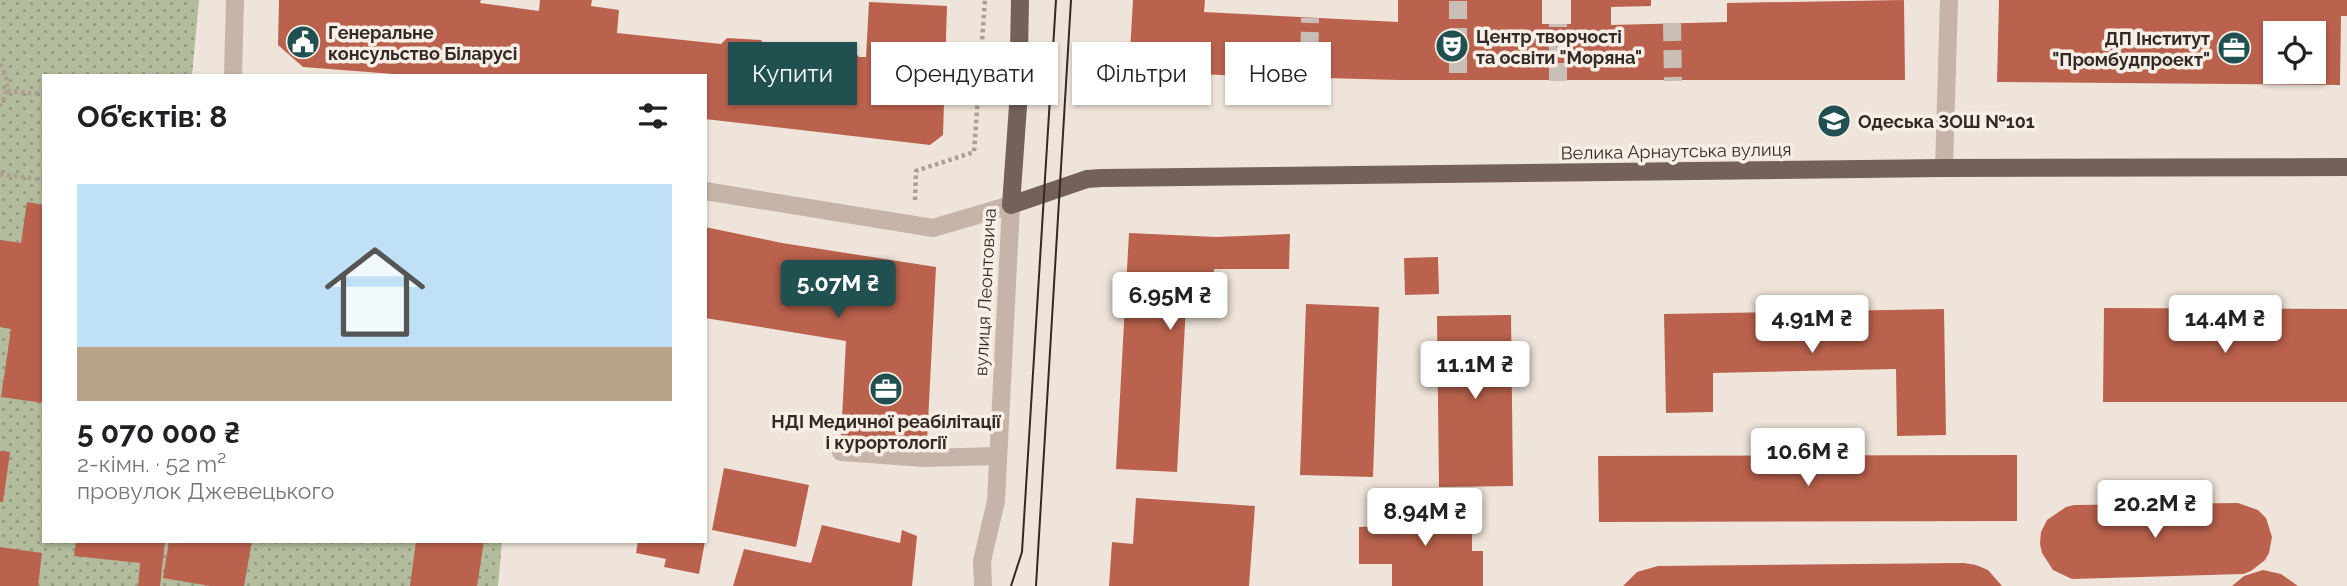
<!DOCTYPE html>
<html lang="uk">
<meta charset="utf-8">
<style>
body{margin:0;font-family:Raleway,sans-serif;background:#f6f6f6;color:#202124;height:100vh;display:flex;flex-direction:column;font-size:26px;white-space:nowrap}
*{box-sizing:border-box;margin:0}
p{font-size:23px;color:#757577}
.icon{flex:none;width:38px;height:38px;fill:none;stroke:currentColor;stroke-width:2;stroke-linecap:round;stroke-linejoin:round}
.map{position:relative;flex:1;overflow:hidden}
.side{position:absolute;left:42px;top:74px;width:665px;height:469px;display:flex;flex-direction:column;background:#fff;border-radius:0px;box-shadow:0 2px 5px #0004}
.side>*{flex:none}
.banner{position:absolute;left:728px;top:42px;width:665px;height:63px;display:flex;gap:14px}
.tools{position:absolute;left:2263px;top:21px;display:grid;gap:14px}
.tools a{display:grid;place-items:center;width:63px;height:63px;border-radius:0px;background:#fff;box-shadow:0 2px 5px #0004;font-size:35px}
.price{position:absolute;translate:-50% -60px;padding:0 16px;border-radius:7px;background:#fff;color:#222;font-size:23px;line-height:46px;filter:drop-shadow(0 2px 4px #0008)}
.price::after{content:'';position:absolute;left:50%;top:42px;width:21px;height:16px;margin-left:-10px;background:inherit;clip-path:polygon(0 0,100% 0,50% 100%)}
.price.current{background:#215050;color:#fff}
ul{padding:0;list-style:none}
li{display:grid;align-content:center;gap:14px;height:371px;padding:0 35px}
li span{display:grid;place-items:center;height:217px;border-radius:0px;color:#555}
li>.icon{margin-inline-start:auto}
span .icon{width:126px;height:126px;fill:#fffc;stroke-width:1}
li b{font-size:30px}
h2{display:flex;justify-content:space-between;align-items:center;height:84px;padding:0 35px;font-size:30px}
.pill{padding:0 24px;border-radius:0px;background:#fff;box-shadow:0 2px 5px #0004;font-size:24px;line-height:63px}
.pill.current{background:#215050;color:#fff}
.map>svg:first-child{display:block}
</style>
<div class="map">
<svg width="2347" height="586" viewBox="0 0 2347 586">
<defs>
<pattern id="park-dots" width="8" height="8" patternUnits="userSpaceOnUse" patternTransform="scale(1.75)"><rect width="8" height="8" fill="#b3bc9c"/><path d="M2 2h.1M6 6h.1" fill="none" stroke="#92997f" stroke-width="1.8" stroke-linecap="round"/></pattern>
</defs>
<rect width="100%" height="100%" fill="#efe4da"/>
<path fill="url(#park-dots)" d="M0,0H199L192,75H44V541H502L498,586H0Z"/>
<path fill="#ba624d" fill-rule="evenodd" d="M279,0H481L480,3L539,11L540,0H592L591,6L619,10L617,33L721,44L727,38L761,40L768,52L822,56L829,49H852L859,57H866L869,2L947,6L943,135L930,145L705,119V75H407L303,67L278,45Z
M1133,0H1205L1204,12L1398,22V0H1542V24H1571V0H1651V6L1611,7V25L1727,22V3L1904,0L1905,80H1398L1220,75L1129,69Z
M1999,0H2347V16H2341L2340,85L1997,82ZM2275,33H2314V72H2275Z
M27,202L44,205V403L1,397L11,329L0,327V240L21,243Z
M705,227L782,243L936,267L927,441L841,437L846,341L705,318Z
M1129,233L1216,237L1290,234L1289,269H1214L1213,288L1187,287L1177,472L1116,469Z
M1438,257L1439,294L1405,295L1404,258Z
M1306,304L1379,307L1373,477L1300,475Z
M2104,308L2347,309V402H2103Z
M1944,309L1946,435L1897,436L1896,369L1713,373V412L1666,413L1664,314Z
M1511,315L1513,486L1439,487L1437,316Z
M0,451L10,452L3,502H0Z
M2017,455V521L1599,522L1598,456Z
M724,468L809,485L796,547L712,530Z
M1136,498L1255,506L1249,586H1109L1112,542L1133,544Z
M2238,503L2258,510L2266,518L2272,537L2269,553L2265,560L2251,571L2243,574L2072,579L2053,570L2042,553L2040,544L2041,532L2047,520L2066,507L2074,505Z
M1406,507H1472V551H1483V586H1392V564H1359V527L1384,526V515H1406Z
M822,525L900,543L902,530L917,536L912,586H733L744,549L811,563Z
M76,541H165L160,586H138L140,563L74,556Z
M169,541H252L244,586H210L163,578Z
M416,541H484L477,586H410Z
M638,541H705L699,574L664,567L666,559L636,553Z
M0,547L42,553L38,586H0Z
M1964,563L1976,565L1988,570L2002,586H1623L1637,572L1658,566Z
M2263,570L2281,574L2298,586H2232L2244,576Z"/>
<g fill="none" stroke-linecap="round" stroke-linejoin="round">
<path stroke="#c9bfb6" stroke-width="18" stroke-dasharray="18 9" stroke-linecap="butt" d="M1458,1V80
M1672,23L1673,81
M1309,77L1310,18
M1558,81V24"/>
<path stroke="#b19e92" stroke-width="4.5" stroke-dasharray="3.5 3.5" stroke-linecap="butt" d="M0,64C9,78 9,92 0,106
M7,91L44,94
M0,174L44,180
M915,200L916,171L974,152L985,0"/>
<path stroke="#c6b4a8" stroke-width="18" d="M233,75L235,0
M1944,168L1949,0
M705,191L933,228L1011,205L996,501L982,561L983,586
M841,452L924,458L997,456"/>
<path stroke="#74615a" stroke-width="18" d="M1020,0L1018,106L1011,205L1087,179L1102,178L1944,168L2347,167"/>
<path stroke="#332a27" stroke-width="2" d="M1011,586L1022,552L1056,0
M1036,586L1071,0"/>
</g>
<defs>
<symbol id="civic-disc" viewBox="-11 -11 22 22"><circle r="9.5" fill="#215050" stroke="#f7eee6"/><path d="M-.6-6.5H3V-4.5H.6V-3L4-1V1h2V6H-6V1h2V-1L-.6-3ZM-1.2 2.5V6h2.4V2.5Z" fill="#fff"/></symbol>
<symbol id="theatre-disc" viewBox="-11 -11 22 22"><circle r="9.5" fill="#215050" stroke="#f7eee6"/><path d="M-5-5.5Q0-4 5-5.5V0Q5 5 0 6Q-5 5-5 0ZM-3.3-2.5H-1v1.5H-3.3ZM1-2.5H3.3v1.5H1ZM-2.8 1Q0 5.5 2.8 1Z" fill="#fff"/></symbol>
<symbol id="office-disc" viewBox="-11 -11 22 22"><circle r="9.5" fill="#215050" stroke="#f7eee6"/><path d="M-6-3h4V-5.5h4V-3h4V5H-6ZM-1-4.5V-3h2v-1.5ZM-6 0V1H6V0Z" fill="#fff"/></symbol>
<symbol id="school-disc" viewBox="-11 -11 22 22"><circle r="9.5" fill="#215050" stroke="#f7eee6"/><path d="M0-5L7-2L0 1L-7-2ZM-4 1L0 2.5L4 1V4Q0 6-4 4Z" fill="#fff"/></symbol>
</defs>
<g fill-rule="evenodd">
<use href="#civic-disc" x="284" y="23" width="38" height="38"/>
<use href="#theatre-disc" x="1433" y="27" width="38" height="38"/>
<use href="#office-disc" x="2215" y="29" width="38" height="38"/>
<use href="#school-disc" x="1815" y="102" width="38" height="38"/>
<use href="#office-disc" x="867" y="370" width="38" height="38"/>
</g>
<g text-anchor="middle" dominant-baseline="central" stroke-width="7" stroke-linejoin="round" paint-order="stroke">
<g font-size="18" font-weight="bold" fill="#332a27" stroke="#f7eee6" text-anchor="start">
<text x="328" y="32">Генеральне<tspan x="328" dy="21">консульство Біларусі</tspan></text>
<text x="1476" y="36">Центр творчості<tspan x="1476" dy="21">та освіти "Моряна"</tspan></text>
<text x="2210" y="38" text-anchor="end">ДП Інститут<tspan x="2210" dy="21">"Промбудпроект"</tspan></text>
<text x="1858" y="121">Одеська ЗОШ №101</text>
<text x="886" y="421" text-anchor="middle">НДІ Медичної реабілітації<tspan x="886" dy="21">і курортології</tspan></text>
</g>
<g font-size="18" fill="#332a27" stroke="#f7eee6">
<text transform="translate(1676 151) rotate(-1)">Велика Арнаутська вулиця</text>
<text transform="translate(985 292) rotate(-87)">вулиця Леонтовича</text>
</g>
</g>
</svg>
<div class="tools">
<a><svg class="icon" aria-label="locate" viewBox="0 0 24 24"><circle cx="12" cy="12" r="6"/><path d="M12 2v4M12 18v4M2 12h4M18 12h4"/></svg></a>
</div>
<b class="price current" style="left:838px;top:320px">5.07M ₴</b>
<b class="price" style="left:1170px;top:332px">6.95M ₴</b>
<b class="price" style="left:1812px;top:355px">4.91M ₴</b>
<b class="price" style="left:2225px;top:355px">14.4M ₴</b>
<b class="price" style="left:1475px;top:401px">11.1M ₴</b>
<b class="price" style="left:1808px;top:488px">10.6M ₴</b>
<b class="price" style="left:2155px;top:540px">20.2M ₴</b>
<b class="price" style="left:1425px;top:548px">8.94M ₴</b>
<div class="banner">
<a class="pill current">Купити</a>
<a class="pill">Орендувати</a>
<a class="pill">Фільтри</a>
<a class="pill">Нове</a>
</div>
<section class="side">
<h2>Об’єктів: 8<svg class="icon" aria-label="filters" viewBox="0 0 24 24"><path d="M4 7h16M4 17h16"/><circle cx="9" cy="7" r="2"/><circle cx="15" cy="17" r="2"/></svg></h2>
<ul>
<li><span style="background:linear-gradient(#bfe0f5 75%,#b9a48a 0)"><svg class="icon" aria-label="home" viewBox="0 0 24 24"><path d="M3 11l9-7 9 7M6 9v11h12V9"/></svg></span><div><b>5 070 000 ₴</b><p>2-кімн. · 52 m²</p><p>провулок Джевецького</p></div></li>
</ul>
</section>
</div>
